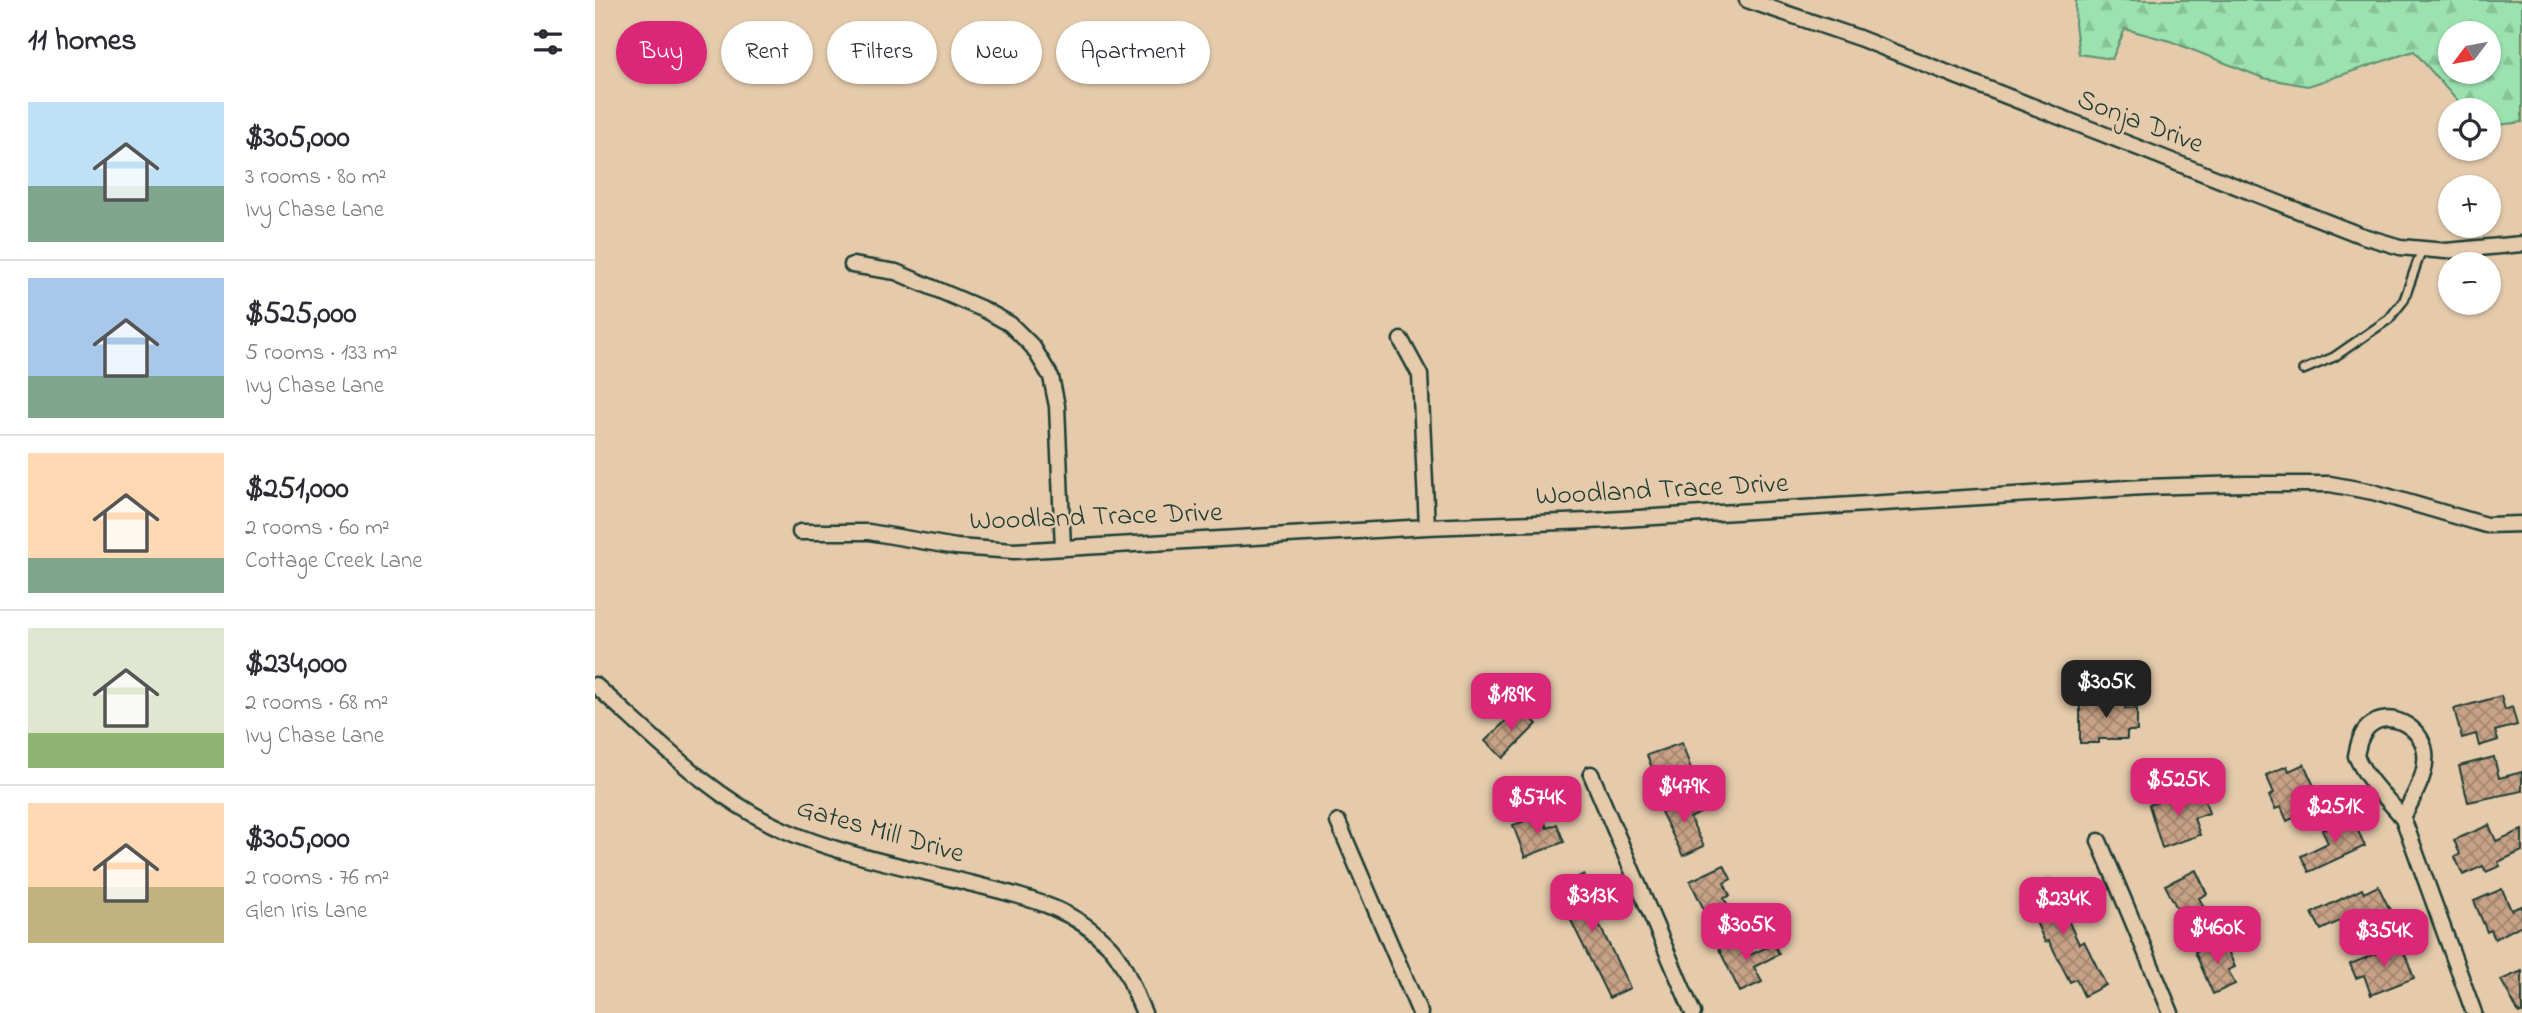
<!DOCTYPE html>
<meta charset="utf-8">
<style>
body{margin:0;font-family:"Indie Flower",sans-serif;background:#f2f2f3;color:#2b2b33;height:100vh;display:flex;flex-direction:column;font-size:26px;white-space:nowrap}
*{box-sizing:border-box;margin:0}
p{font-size:23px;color:#7c7c81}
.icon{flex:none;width:38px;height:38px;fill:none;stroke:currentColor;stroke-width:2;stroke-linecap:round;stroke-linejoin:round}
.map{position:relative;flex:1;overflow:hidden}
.side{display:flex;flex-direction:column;background:#fff;width:595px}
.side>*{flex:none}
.hud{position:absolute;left:21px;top:21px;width:665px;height:63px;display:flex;gap:14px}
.needle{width:46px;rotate:238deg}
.tools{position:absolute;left:1843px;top:21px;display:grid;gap:14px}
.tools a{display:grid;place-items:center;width:63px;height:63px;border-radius:50%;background:#fff;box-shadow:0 2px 5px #0004;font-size:35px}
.price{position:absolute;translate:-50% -60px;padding:0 16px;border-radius:14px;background:#db2777;color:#fff;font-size:23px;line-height:46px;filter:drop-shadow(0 2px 4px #0008)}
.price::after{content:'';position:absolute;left:50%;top:42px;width:21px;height:16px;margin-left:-10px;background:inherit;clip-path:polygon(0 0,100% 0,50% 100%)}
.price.current{background:#222;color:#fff}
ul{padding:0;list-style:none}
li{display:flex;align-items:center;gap:21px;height:175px;padding:0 28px}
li+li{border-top:2px solid #e1e1e2}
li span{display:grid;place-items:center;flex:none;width:196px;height:140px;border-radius:0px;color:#555}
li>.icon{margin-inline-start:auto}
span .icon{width:84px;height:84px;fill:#fffc;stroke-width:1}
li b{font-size:30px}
h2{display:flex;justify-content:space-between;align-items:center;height:84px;padding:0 28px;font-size:30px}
.tag{padding:0 24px;border-radius:32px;background:#fff;box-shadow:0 2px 5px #0004;font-size:24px;line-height:63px}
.tag.current{background:#db2777;color:#fff}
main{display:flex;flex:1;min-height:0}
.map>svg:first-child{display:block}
</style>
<main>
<section class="side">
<h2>11 homes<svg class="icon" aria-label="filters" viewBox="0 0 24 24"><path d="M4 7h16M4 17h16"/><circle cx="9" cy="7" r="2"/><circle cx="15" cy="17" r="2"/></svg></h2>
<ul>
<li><span style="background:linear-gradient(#bfe0f5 60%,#7fa58c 0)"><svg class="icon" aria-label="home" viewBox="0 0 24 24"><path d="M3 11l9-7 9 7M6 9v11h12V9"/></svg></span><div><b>$305,000</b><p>3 rooms · 80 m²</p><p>Ivy Chase Lane</p></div></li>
<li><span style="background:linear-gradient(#a9c7e8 70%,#7fa58c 0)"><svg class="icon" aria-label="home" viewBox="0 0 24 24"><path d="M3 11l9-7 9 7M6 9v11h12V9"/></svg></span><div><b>$525,000</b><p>5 rooms · 133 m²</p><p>Ivy Chase Lane</p></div></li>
<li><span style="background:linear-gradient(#ffd9b3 75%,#7fa58c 0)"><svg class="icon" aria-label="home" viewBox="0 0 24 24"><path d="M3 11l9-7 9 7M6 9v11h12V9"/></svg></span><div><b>$251,000</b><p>2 rooms · 60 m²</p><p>Cottage Creek Lane</p></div></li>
<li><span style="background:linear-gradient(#dfe7d0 75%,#8fb573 0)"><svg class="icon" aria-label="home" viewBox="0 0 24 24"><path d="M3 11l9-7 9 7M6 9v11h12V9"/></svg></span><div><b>$234,000</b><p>2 rooms · 68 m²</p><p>Ivy Chase Lane</p></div></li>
<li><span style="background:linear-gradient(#ffd9b3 60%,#c2b280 0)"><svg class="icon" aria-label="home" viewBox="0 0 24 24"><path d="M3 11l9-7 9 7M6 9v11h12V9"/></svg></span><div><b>$305,000</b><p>2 rooms · 76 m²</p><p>Glen Iris Lane</p></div></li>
</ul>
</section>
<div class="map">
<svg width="1927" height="1013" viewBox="0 0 1927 1013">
<defs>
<pattern id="forest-firs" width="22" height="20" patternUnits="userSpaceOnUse" patternTransform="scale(1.75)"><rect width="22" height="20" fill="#9ce2af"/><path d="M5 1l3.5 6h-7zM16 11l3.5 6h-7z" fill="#86c397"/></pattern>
<pattern id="building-cross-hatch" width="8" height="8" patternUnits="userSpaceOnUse" patternTransform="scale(1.75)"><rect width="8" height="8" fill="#c8a287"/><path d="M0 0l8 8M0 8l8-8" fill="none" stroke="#a2856f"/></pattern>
</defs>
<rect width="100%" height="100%" fill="#e5cbac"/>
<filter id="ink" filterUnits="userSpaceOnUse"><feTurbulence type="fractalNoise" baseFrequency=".0143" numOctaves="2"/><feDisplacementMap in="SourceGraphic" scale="14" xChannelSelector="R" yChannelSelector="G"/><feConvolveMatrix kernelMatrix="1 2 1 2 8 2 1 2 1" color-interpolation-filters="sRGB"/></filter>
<g filter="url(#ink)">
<path fill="url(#forest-firs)" stroke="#5e9072" stroke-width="2" fill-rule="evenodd" d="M1481,0H1927V122L1894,126V110H1870L1819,51L1713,86L1668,78L1575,41L1530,29L1517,59L1484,54L1480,24ZM1855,33H1894V72H1855Z"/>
<path fill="url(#building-cross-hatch)" stroke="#1f3d34" stroke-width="2" d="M1906,696L1910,710L1917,707L1922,725L1900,731L1903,740L1884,746L1881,734L1867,738L1859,709Z
M1485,699H1530V708L1542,709V731H1532V739H1504V743H1485Z
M925,707L942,724L908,758L890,741Z
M1087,743L1097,772L1063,784L1052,755Z
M1899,757L1904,778L1927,772V791L1873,802L1864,766Z
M1709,764L1723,795L1706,803L1710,813L1692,821L1686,807L1680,809L1674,796L1679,793L1671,775L1692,766L1694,771Z
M1607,791L1614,813L1599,818L1605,835L1567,848L1554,805L1584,794L1586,799Z
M1099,795L1107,812L1095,818L1109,846L1088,856L1066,812Z
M947,815L952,828L962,824L969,842L930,857L918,825Z
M1756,816L1770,846L1714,872L1706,856L1733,843L1727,830Z
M1894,825L1901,841L1927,830V851L1903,862L1905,866L1891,872L1888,866L1868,875L1860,857L1865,854L1859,840Z
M1129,865L1136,879L1129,883L1135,896L1129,898L1137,915L1116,924L1095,881Z
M1601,870L1612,894L1604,898L1612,913L1590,924L1570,885Z
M989,874L1002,902L996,905L1004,924L1035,988L1014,998L960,888Z
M1454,879L1484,944L1489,941L1511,985L1489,996L1481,979L1475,982L1454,941L1450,942L1427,891Z
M1783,886L1800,920L1768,935L1762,923L1755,927L1751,918L1726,930L1717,913L1767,889L1769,893Z
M1907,889L1916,910L1927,906V925L1900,939L1896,930L1892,932L1879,901Z
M1147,938L1155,955L1179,944L1184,954L1159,967L1167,982L1145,992L1124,949Z
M1628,939L1640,967L1633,970L1640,984L1618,994L1600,952Z
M1806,944L1819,978L1776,995L1769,975L1761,978L1755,964Z
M1927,971V1013H1924L1906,980Z"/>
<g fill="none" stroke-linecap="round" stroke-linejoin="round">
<defs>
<path id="lane" d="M1708,370L1739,357L1794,319L1809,300L1827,249"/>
<path id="street" d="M1152,0L1264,38L1765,235L1805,247L1851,251L1927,244
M257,265L301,272L390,310L415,324L438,347L456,377L462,406L468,548
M806,340L825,375L832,527
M205,532H274L361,547L419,551L832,527L995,521L1549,487L1649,484H1735L1778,492L1891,525L1927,524
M0,685C59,737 116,798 189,830C245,855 318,868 378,884C429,897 477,906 515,947C531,964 539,992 549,1013
M996,774L1098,1013
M1808,818C1817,798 1833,775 1830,752C1827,727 1794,708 1773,727C1765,735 1763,746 1761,756C1772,781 1791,797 1808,818L1879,1013
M743,822L825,1013
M1504,841L1576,1013"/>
</defs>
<use href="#lane" stroke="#1f3d34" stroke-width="12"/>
<use href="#street" stroke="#1f3d34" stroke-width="19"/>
<use href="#lane" stroke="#e5cbac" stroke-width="7"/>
<use href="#street" stroke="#e5cbac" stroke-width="14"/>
</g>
</g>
<g text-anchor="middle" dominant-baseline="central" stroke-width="5" stroke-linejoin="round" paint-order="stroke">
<g font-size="28" fill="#1f3d34" stroke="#e5cbac">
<text transform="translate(1545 123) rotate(21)">Sonja Drive</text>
<text transform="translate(1067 491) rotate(-3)">Woodland Trace Drive</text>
<text transform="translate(501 518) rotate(-2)">Woodland Trace Drive</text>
<text transform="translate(285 832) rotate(16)">Gates Mill Drive</text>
</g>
</g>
</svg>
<div class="tools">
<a><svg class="needle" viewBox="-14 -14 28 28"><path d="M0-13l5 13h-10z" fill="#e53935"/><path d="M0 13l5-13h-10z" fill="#7c7c81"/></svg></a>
<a><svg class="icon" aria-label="locate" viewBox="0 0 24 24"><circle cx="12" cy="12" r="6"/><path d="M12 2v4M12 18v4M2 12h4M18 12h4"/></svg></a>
<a>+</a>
<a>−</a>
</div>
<b class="price current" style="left:1511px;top:720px">$305K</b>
<b class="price" style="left:916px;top:733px">$189K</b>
<b class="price" style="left:1583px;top:818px">$525K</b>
<b class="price" style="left:1089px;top:825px">$479K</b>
<b class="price" style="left:942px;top:836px">$574K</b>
<b class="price" style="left:1740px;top:845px">$251K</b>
<b class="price" style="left:997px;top:934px">$313K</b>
<b class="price" style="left:1468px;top:937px">$234K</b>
<b class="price" style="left:1151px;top:963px">$305K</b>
<b class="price" style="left:1622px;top:966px">$460K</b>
<b class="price" style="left:1789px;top:969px">$354K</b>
<div class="hud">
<a class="tag current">Buy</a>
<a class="tag">Rent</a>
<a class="tag">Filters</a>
<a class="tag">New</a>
<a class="tag">Apartment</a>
</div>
</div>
</main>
